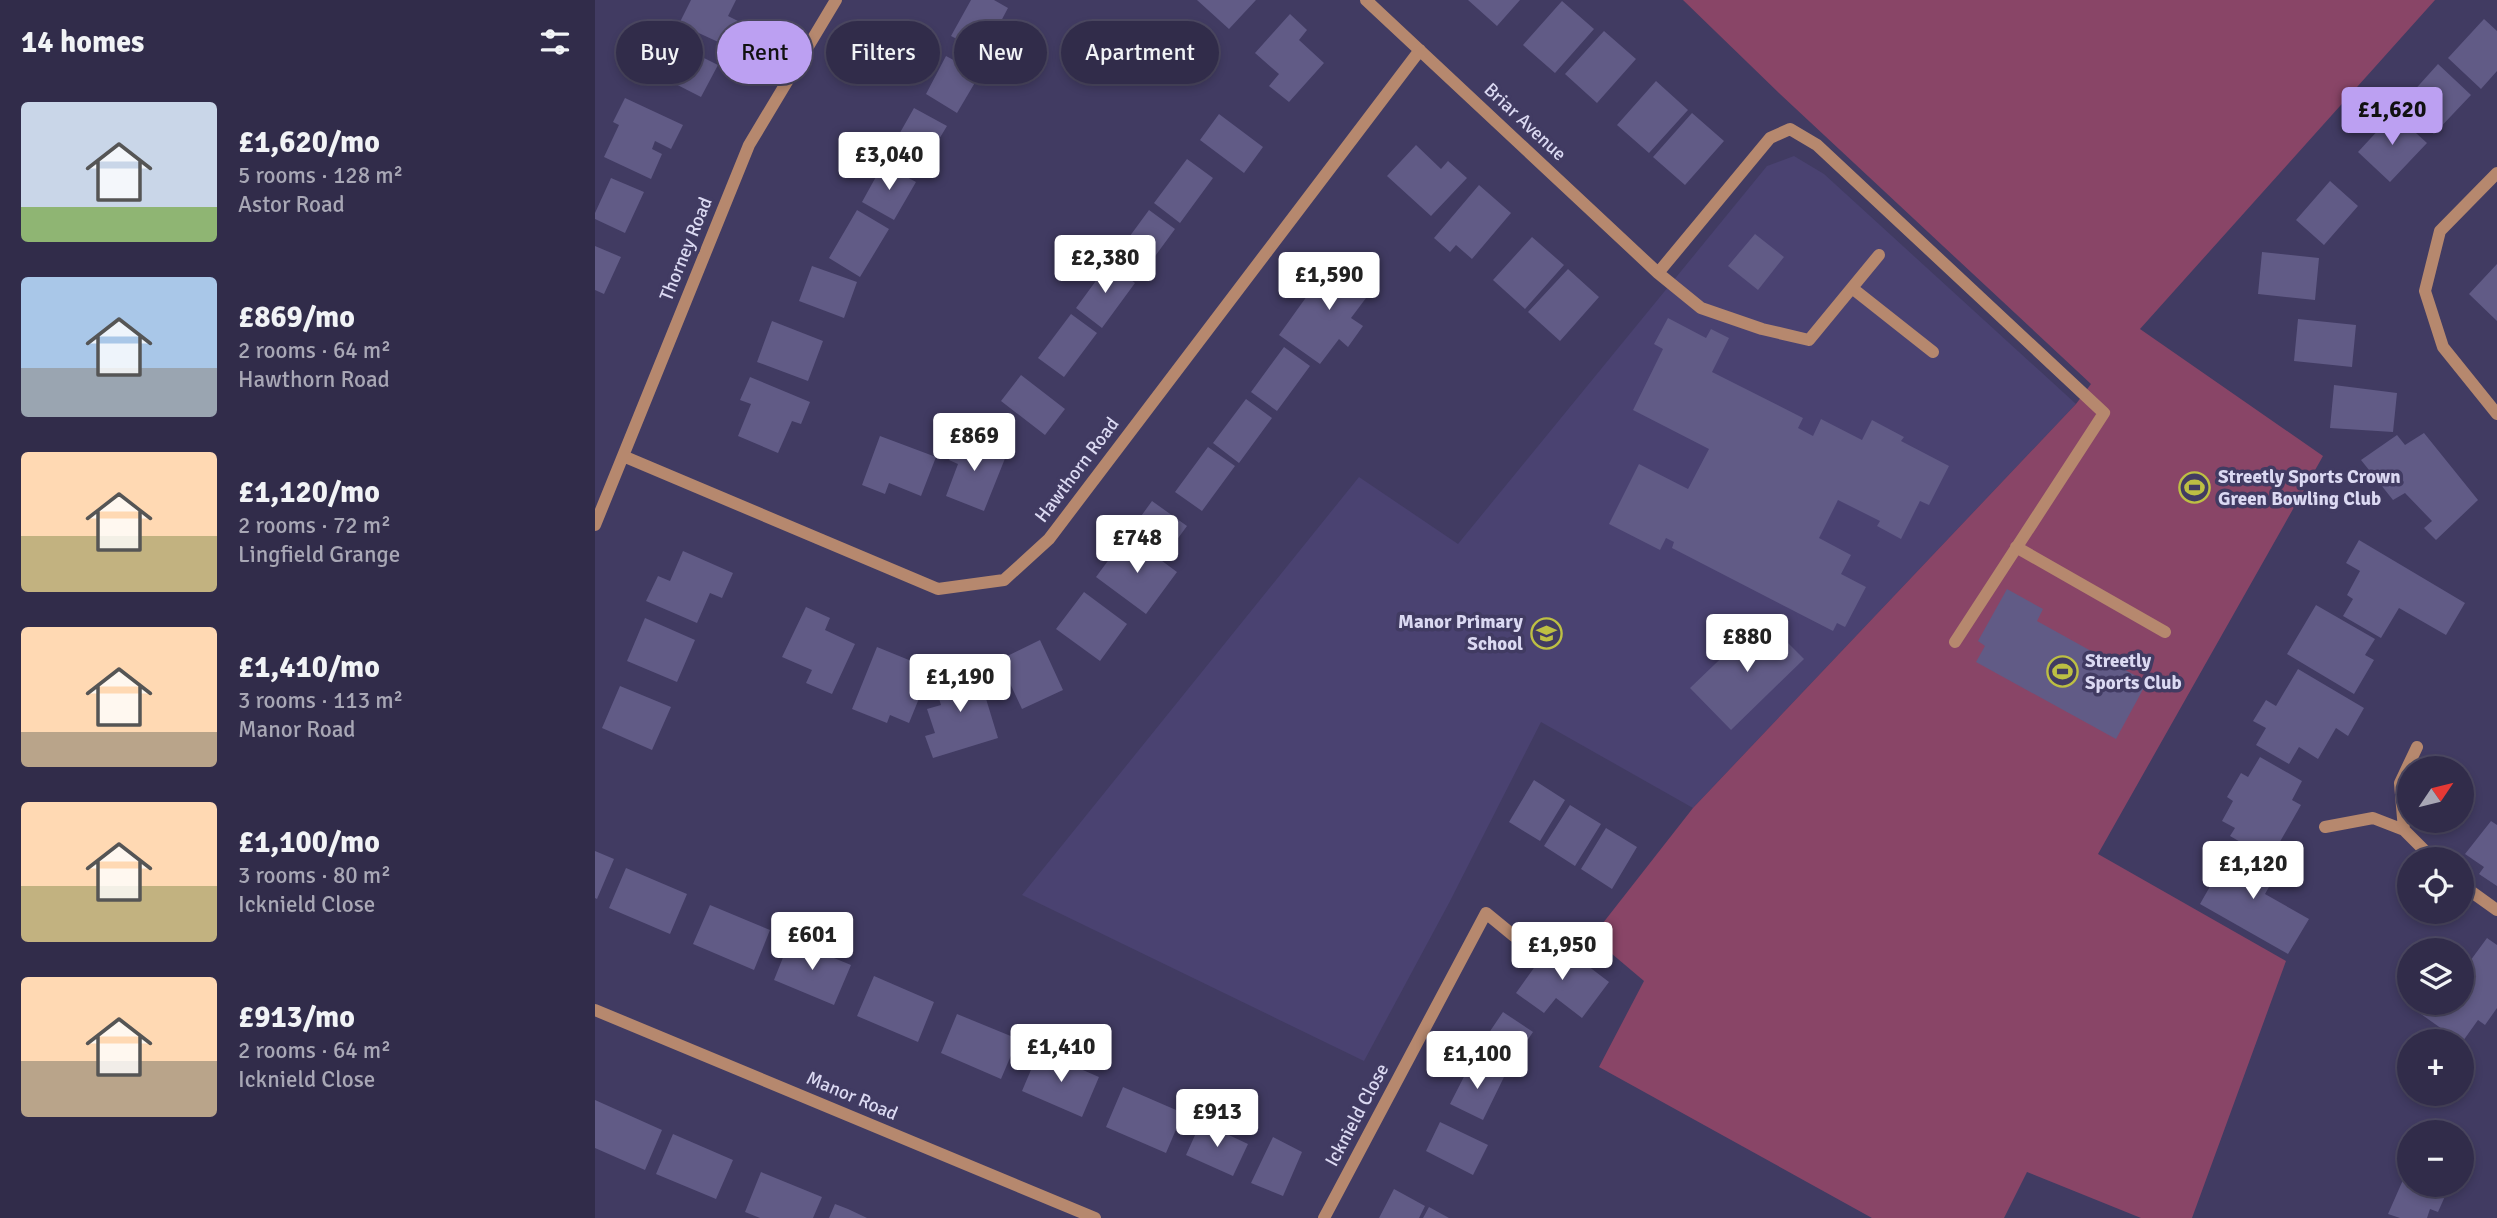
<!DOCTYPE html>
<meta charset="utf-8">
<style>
body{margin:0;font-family:Signika,sans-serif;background:#3d3854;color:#f1f3f6;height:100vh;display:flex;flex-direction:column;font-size:26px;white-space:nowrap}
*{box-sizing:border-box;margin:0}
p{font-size:23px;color:#a8a7b5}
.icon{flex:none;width:38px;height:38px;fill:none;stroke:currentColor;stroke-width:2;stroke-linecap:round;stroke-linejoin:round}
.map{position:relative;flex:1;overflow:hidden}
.drawer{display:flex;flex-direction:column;background:#312c4a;width:595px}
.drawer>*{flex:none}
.hud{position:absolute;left:21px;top:21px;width:665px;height:63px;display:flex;gap:14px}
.needle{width:46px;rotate:55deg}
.controls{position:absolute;left:1802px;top:756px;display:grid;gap:14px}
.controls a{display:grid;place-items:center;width:77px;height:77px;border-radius:50%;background:#312c4a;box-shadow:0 4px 10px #0003,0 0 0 2px #4c4862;font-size:35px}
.price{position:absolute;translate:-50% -60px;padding:0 16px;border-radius:7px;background:#fff;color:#222;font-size:23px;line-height:46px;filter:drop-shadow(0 2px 4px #0008)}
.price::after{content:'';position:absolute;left:50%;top:42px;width:21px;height:16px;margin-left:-10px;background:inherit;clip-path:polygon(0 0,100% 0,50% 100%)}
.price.selected{background:#bca0f2;color:#111}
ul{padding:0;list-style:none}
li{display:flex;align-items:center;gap:21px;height:175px;padding:0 21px}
li span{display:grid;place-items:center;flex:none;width:196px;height:140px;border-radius:7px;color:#555}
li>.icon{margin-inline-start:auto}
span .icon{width:84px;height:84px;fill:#fffc;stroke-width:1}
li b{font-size:30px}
h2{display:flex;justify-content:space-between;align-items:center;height:84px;padding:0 21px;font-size:30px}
.pill{padding:0 24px;border-radius:32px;background:#312c4a;box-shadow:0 4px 10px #0003,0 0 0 2px #4c4862;font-size:24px;line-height:63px}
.pill.selected{background:#bca0f2;color:#111}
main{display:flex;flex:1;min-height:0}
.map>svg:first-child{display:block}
</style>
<main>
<section class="drawer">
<h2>14 homes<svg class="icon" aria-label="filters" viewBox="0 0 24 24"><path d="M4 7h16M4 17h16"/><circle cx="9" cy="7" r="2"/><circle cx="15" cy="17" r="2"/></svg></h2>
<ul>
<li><span style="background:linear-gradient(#c9d6e8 75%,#8fb573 0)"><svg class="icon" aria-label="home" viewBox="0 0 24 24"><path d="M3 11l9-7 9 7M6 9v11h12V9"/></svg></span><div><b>£1,620/mo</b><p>5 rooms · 128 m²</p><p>Astor Road</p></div></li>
<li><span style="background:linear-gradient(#a9c7e8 65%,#9aa5b1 0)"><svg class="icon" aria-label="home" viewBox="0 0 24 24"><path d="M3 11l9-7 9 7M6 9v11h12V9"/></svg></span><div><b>£869/mo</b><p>2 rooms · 64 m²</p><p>Hawthorn Road</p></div></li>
<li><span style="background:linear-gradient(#ffd9b3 60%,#c2b280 0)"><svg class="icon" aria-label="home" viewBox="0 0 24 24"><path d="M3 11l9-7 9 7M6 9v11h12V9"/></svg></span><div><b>£1,120/mo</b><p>2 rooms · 72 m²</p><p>Lingfield Grange</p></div></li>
<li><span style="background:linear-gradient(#ffd9b3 75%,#b9a48a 0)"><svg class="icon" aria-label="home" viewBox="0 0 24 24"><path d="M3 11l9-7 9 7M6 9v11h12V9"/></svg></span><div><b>£1,410/mo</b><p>3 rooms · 113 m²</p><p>Manor Road</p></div></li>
<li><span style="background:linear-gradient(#ffd9b3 60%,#c2b280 0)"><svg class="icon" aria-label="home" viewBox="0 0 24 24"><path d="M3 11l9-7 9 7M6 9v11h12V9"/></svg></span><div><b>£1,100/mo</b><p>3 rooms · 80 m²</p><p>Icknield Close</p></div></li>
<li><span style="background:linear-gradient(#ffd9b3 60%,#b9a48a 0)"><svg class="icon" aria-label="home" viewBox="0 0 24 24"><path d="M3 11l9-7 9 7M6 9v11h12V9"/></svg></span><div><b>£913/mo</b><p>2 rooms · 64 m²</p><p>Icknield Close</p></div></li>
</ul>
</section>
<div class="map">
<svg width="1902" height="1218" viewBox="0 0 1902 1218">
<rect width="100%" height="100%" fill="#413b62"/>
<path fill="#4a4271" d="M1199,156L1229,174L1481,404L1098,808L946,722L854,903L769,1061L427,895L764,477L863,544L1172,166Z"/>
<path fill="#894567" d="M1088,0H1840L1545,329L1728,456L1503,854L1691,961L1597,1218H1546L1432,1172L1409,1218H1277L1004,1067L1049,981L997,937L1098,808L1481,404L1496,384L1185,94Z"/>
<path fill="#615b86" d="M96,0H141L133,16L143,21L132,46L84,24Z
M376,0H399L413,8L389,53L356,36Z
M602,0H661L634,29Z
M873,0H925L902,26Z
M967,1L999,29L960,73L928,45Z
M695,14L712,30L704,40L729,63L694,102L674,86L684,74L660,53Z
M1889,19L1902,31V71L1886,89L1853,58Z
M1009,31L1041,59L1002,103L970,74Z
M73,40L123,65L106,97L57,72Z
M351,56L385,74L362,113L331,94Z
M1843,64L1876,95L1839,134L1807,104Z
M1061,81L1093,110L1054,153L1022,125Z
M30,98L88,125L76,149L60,141L57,149L67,154L56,179L9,157L24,125L18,122Z
M319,108L352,126L329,164L298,145Z
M1097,113L1129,141L1090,185L1058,157Z
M1799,113L1832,143L1795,182L1763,152Z
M624,114L668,147L649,173L605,140Z
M821,145L846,169L853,161L872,178L836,216L792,176Z
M592,159L618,178L585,223L559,203Z
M288,164L321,182L299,220L267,202Z
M16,178L49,192L30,233L0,219V213Z
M1735,181L1763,206L1729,245L1701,220Z
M884,185L916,213L877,259L861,245L855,252L839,238Z
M262,210L294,229L265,277L234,258Z
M554,210L580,229L547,274L521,255Z
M1160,234L1189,257L1163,290L1133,266Z
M937,237L969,265L930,309L898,280Z
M0,246L26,257L9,294L0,290Z
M1667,252L1724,258L1720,300L1663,294Z
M740,257L780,286L756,318L768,326L753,347L744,339L725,364L684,335Z
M514,263L540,283L507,328L481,308Z
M1902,264V321L1874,294Z
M217,266L262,282L249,318L204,301Z
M973,269L1004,297L965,341L933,312Z
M476,314L502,333L469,377L443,358Z
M1073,318L1111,338L1116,329L1134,338L1117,372L1208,418L1203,428L1218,436L1226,419L1267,440L1277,420L1309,437L1306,441L1354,466L1334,505L1325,501L1306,539L1282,526L1285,521L1243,500L1224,538L1256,555L1246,574L1271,587L1250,627L1242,623L1238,631L1077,548L1079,542L1071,538L1065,550L1014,524L1044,464L1093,489L1114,449L1038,410L1068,349L1059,344Z
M1703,319L1761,325L1757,367L1699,361Z
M177,321L228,341L213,381L162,362Z
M689,347L715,366L682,411L656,392Z
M426,375L470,409L450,435L406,401Z
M155,377L215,402L206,424L197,421L183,453L143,436L156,404L145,400Z
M1739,385L1802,393L1798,432L1735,428Z
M651,399L677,418L644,463L618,443Z
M1829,433L1883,500L1841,540L1829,528L1837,521L1810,493L1798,500L1766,460L1802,435L1810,445Z
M285,436L341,457L326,496L294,483L290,494L267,485Z
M363,437L411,456L389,511L351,496L363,464L354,460Z
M613,447L640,466L607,511L580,492Z
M557,501L592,526L570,556L536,530Z
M532,535L582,572L551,614L501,577Z
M1764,540L1870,603L1851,635L1804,608L1786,638L1748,616L1758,599L1752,595L1765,571L1751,563Z
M88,551L138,573L127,598L115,593L102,623L51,601L63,576L75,581Z
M1412,589L1448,609L1442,621L1552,682L1521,739L1381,662L1390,646L1383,641Z
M489,592L532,624L505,661L461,629Z
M1721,605L1780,639L1770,655L1779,660L1759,694L1692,654Z
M211,607L235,618L230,630L260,644L237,694L211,683L217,670L187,657Z
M50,618L100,640L82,682L32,661Z
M1168,618L1209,659L1136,730L1095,688Z
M445,640L468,690L427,709L404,660Z
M282,647L336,669L314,723L295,715L292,723L257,709Z
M381,666L403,738L338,758L330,736L340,733L332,709L346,705L338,679Z
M1703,669L1769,708L1753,736L1741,728L1723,759L1704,747L1694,764L1661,745L1671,728L1658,721L1671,700L1681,706Z
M25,686L76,707L57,750L7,728Z
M1665,757L1707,781L1697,800L1706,805L1675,859L1635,836L1640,828L1627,821L1638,801L1632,797L1646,773L1653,777Z
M939,780L970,800L945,841L914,822Z
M975,805L1006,824L980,866L949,846Z
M1896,821L1902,825V886L1884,874L1889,867L1870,854Z
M1011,828L1042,847L1017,889L986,869Z
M1638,846L1683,871L1670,894L1714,919L1693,954L1605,904Z
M0,851L19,859L2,899L0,898Z
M31,868L92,894L75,934L14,908Z
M115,905L175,930L159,970L98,944Z
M1892,938L1902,945V1008L1890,1025L1883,1020L1868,1041H1864L1816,1007L1819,1003H1867V972Z
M195,940L256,965L239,1005L179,980Z
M959,940L1014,982L987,1018L961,998L949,1013L921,993Z
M279,976L339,1002L323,1042L262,1016Z
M908,1012L938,1032L910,1073L881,1052Z
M362,1014L423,1039L406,1079L346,1053Z
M444,1051L504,1077L487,1117L427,1091Z
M877,1061L909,1077L888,1120L855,1104Z
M528,1087L588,1113L571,1153L511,1127Z
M0,1100L67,1130L50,1170L0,1148Z
M606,1122L653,1144L638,1176L591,1155Z
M845,1122L893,1145L878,1175L831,1151Z
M78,1134L138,1160L121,1199L61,1174Z
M1815,1135V1161L1804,1157Z
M678,1137L707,1152L688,1196L656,1183Z
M1815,1164V1185H1855L1843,1212L1835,1209L1832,1218H1805L1793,1214Z
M166,1172L227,1197L218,1218H165L150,1212Z
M799,1189L830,1206L824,1218H784Z
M240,1204L253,1209L272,1218H234Z
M834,1207L854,1218H828Z"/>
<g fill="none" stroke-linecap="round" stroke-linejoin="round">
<path stroke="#b6886e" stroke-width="12" d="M771,0L1063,273L1106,308L1167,329L1214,340L1284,255
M1902,173L1845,231L1830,291L1848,347L1902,414
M1063,273L1175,138L1195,129L1222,145L1509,413L1360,642
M1257,288L1338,352
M28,456L343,589L409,580L454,539L825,50
M0,525L154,145L241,0
M1421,547L1570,632
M1822,747L1805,783L1809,830L1838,859
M1730,827L1778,818L1809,830
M1867,885L1902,910
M0,1010L500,1218
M729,1218L891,913L919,936"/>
</g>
<defs>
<symbol id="stadium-ring" viewBox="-11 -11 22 22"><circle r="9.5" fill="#413b62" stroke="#bdbf43" stroke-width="1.5"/><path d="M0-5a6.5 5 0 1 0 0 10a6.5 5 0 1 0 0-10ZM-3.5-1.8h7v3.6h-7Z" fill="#bdbf43"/></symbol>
<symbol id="school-ring" viewBox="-11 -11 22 22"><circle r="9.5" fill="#413b62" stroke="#bdbf43" stroke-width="1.5"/><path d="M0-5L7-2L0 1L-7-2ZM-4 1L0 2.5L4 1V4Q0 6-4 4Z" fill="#bdbf43"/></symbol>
</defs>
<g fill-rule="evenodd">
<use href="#stadium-ring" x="1582" y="470" width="35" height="35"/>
<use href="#school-ring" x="934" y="616" width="35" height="35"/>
<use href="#stadium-ring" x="1450" y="654" width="35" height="35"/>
</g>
<g text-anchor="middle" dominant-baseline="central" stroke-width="7" stroke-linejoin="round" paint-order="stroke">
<g font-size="19" fill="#dbd9f2" stroke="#413b62">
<text transform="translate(930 122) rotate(43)">Briar Avenue</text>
<text transform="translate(91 249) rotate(-68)">Thorney Road</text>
<text transform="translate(482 470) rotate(-53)">Hawthorn Road</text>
<text transform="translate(257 1096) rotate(23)">Manor Road</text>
<text transform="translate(762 1115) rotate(-62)">Icknield Close</text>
</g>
<g font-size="19" font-weight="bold" fill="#dbd9f2" stroke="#413b62" text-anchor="start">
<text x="1623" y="477">Streetly Sports Crown<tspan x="1623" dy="22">Green Bowling Club</tspan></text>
<text x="928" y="622" text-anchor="end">Manor Primary<tspan x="928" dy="22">School</tspan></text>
<text x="1490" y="661">Streetly<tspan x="1490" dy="22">Sports Club</tspan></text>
</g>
</g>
</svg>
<div class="controls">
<a><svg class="needle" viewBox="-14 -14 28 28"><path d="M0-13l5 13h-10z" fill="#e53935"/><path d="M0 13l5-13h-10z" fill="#a8a7b5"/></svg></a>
<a><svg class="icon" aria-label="locate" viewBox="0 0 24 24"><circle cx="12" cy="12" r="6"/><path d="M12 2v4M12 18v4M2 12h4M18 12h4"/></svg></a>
<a><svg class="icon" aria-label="layers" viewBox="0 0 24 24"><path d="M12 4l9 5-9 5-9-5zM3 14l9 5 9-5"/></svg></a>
<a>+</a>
<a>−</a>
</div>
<b class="price selected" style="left:1797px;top:147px">£1,620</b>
<b class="price" style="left:294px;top:192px">£3,040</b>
<b class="price" style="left:510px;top:295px">£2,380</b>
<b class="price" style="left:734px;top:312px">£1,590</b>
<b class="price" style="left:379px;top:473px">£869</b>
<b class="price" style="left:542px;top:575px">£748</b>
<b class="price" style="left:1152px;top:674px">£880</b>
<b class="price" style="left:365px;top:714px">£1,190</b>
<b class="price" style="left:1658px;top:901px">£1,120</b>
<b class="price" style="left:217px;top:972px">£601</b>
<b class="price" style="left:967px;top:982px">£1,950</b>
<b class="price" style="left:466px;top:1084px">£1,410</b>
<b class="price" style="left:882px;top:1091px">£1,100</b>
<b class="price" style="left:622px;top:1149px">£913</b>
<div class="hud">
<a class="pill">Buy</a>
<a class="pill selected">Rent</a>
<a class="pill">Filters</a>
<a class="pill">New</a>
<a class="pill">Apartment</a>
</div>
</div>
</main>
